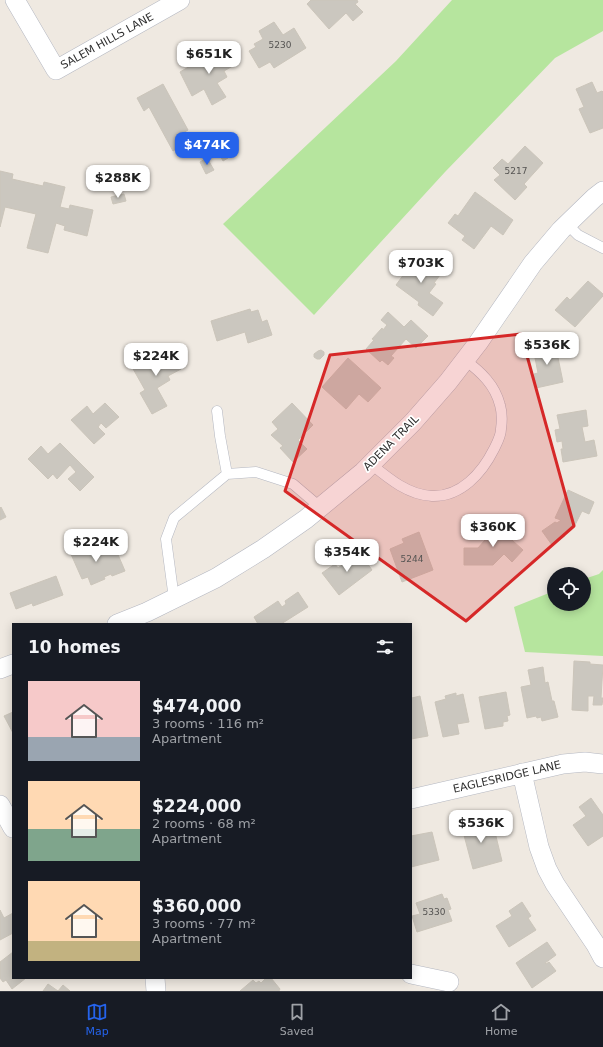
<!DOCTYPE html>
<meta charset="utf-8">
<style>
body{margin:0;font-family:"DejaVu Sans",sans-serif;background:#20242c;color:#f1f3f6;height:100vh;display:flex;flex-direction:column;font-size:15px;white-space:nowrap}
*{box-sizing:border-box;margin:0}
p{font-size:13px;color:#9ea1a6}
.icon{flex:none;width:22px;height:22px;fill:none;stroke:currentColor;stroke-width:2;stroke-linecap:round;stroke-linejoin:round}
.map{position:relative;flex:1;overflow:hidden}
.panel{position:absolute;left:12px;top:623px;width:400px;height:356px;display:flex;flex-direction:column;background:#171b24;border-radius:0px;box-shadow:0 2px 10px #0003}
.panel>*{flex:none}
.fabs{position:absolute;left:547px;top:567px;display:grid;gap:8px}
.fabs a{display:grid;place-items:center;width:44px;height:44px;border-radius:50%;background:#171b24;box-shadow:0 2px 10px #0003;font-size:20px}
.price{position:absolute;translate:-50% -34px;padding:0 9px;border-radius:8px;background:#fff;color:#222;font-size:13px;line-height:26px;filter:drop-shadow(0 1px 2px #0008)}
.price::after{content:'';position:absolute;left:50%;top:24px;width:12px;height:9px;margin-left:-6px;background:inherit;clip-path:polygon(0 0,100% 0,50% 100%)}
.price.on{background:#2563eb;color:#fff}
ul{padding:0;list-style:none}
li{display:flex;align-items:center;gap:12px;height:100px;padding:0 16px}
li span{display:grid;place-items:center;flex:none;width:112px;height:80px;border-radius:0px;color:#555}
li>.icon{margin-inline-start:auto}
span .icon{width:48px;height:48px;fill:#fffc;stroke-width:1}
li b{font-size:17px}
h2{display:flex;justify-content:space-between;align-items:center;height:48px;padding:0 16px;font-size:17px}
.tab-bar{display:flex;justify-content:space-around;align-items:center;height:56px;border-top:1px solid #363941;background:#171b24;font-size:11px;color:#9ea1a6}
.tab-bar a{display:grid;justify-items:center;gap:2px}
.tab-bar .on{color:#2563eb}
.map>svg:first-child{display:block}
</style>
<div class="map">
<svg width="603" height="991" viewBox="0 0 603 991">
<rect width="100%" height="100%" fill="#efe9e1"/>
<path fill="#b6e59e" d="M452,0H603V31L555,58L445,172L314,315L223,224L396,61Z
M603,570V656L525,652L514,607L554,591V604H584V579L599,574Z"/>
<path fill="#cbc7bf" stroke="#cbc5ba" d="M311,0H357L358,2L355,4L363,12L353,21L346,13L329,29L307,4Z
M274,22L283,35L294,28L306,48L274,68L270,62L259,68L249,51L256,47L254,44L263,39L259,31Z
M227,47L236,64L224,71L227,77L217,83L226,97L212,105L204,89L192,96L180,72L197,62L198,63Z
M592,82L597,93L602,91L603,92V128L590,133L579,109L584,107L576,89Z
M163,84L188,130L183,133L188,142L173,151L149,107L144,111L137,98Z
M525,146L543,163L524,184L527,187L515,200L494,180L500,175L493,168L502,159L508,164Z
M225,150L228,158L223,161L219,153Z
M207,158L214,170L206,174L200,162Z
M0,171L13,174L12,179L43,186L44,182L65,187L60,207L69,209L70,205L93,210L87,236L64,230L65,226L56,223L48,253L27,248L36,214L5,207L0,227Z
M475,192L513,220L503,235L491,226L474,249L462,240L465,236L448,223L455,214L458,216Z
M124,194L126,201L113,204L111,197Z
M412,253L440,275L434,283L436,284L429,293L443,303L433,316L418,305L419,302L396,285L404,274L408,277L413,270L404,263Z
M588,281L603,294V296L575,327L555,310L567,297L570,300Z
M250,309L251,312L258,310L262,322L267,320L272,335L248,343L245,332L217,341L211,321Z
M388,312L404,327L411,320L428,336L416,348L406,339L391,356L394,358L388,365L382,360L380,362L366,349L374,340L372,339L382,328L383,330L387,325L381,320Z
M555,343L563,382L536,388L534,374L538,373L533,348Z
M169,346L181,369L168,376L170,380L157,388L167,406L152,414L140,393L145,390L132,367Z
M321,350L324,352V355L320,359H317L314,357V354L318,351Z
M348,358L381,388L368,402L359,394L346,409L322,387Z
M105,403L119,417L106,428L101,423L98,427L105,434L94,444L71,420L87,406L93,414Z
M292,403L313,425L298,440L307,449L293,462L280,448L283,446L271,435L278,429L272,422Z
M586,410L588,426L582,427L585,442L594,440L597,456L563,462L561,449H563L562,441L557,442L555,430L560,429L557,415Z
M60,443L94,477L80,491L68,479L76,472L70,465L57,479L53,474L48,479L28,459L41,446L48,454Z
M568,490L594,502L589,514L582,511L574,527L572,526L563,533L565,536L552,545L542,531L555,522L557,523L561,520L555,518Z
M1,507L6,517L0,520V508Z
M499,519L507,526L502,531L523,550L512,562L504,554L493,565H464V548H478L492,532L489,530Z
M419,532L433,570L402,582L390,549L404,543L402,539Z
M97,541L103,555L116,550L125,571L112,576L111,574L104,577L105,579L91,585L88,577L82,579L70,552Z
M359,552L372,570L339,595L322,573L335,564L338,568Z
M56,576L63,595L33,606L32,603L16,609L10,593Z
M298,592L308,607L281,624H258L254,617L278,601L282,607L286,604L285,601Z
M574,661L590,662V664L603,665L601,698H603L602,705H593L594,696H588V711L572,710Z
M543,667L545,683L548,682L552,701H554L558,717L542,721L541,717L537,718L536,716L527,718L521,687L531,685L528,670Z
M506,692L510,715L507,716L508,721L503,722V726L485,729L479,697Z
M456,693V696L463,694L469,722L457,724L459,734L443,737L435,702L446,699L445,696Z
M411,695L412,698L420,696L428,736L411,739Z
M13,712V733L4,716Z
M591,798L603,815V836L588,846L573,825L586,816L579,807Z
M478,820L481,833L484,832L483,827L493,824L502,861L473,869L461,824Z
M432,832L439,860L411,867V836Z
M442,894L444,899L447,898L451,909L448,910L452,921L417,932L412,916L420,914L416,903Z
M522,902L531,916L528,918L536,930L509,947L496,926L512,916L509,911Z
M0,910L4,918L13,913V933L0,940Z
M547,942L556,955L545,963L546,964L549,962L556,971L532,988L516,963Z
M13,952V978H26L12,989L6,980L3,982L0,978V962Z
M266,978H271L280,989L279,991H240L253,980L256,983L259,981L261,983Z
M48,984L58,991H43Z
M63,985L70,991H58Z"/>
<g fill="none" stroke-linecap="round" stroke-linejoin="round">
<defs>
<path id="service" d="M567,224L578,235L603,248
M217,411L220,436L227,474
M371,464C388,478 408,495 432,496C461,497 482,473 494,449C497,443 501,436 501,429C502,422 502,412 500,405C495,385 481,372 465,360
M174,599L166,539L174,518L227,474L256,472L293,484L320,507"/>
<path id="minor" d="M15,0L56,70L180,0
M117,624L147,612L216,578L263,549L306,519L363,472L413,422L448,382L478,343L533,263L561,230L594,198L603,191
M0,669L13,664
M522,773L539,847L547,869L555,884L596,945L603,958
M411,799L563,764L585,762L603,764
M0,805L13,828
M411,974L449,982
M155,978L156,991"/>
</defs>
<use href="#service" stroke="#b4b7c1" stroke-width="11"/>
<use href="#minor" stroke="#b4b7c1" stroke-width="20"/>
<use href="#service" stroke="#fff" stroke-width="10"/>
<use href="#minor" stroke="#fff" stroke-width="19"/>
</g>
<path fill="#d62828" fill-opacity="0.2" stroke="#d62828" stroke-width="3" stroke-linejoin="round" d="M521,334L574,526L466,621L285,491L330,355Z"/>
<g text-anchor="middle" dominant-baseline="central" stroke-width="3.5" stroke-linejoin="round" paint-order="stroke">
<g font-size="9" fill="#555452">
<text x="280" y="45">5230</text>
<text x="516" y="171">5217</text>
<text x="412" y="559">5244</text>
<text x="434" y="912">5330</text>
</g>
<g font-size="11" fill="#2e2e2e" stroke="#fff">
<text transform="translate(107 41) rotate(-29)">SALEM HILLS LANE</text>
<text transform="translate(391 443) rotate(-45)">ADENA TRAIL</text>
<text transform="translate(507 777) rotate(-13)">EAGLESRIDGE LANE</text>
</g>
</g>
</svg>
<div class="fabs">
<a><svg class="icon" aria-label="locate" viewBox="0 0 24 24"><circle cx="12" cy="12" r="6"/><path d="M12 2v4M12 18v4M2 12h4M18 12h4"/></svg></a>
</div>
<b class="price" style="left:209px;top:75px">$651K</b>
<b class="price on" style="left:207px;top:166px">$474K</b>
<b class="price" style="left:118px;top:199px">$288K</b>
<b class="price" style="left:421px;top:284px">$703K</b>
<b class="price" style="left:547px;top:366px">$536K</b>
<b class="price" style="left:156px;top:377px">$224K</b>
<b class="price" style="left:493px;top:548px">$360K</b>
<b class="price" style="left:96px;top:563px">$224K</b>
<b class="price" style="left:347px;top:573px">$354K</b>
<b class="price" style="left:481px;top:844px">$536K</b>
<section class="panel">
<h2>10 homes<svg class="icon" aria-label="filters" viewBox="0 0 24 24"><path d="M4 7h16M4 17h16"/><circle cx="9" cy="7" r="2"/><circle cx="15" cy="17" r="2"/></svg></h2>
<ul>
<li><span style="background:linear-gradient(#f6c9c9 70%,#9aa5b1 0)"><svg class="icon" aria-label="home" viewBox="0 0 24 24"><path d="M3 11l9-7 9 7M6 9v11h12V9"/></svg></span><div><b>$474,000</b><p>3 rooms · 116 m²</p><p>Apartment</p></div></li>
<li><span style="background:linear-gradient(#ffd9b3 60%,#7fa58c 0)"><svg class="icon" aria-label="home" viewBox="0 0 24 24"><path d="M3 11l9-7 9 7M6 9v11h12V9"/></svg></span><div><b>$224,000</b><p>2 rooms · 68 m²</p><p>Apartment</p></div></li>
<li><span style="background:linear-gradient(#ffd9b3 75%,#c2b280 0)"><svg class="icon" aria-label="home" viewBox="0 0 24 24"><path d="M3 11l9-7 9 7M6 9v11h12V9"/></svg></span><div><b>$360,000</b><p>3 rooms · 77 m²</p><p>Apartment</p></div></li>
</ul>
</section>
</div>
<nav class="tab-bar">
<a class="on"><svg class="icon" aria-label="map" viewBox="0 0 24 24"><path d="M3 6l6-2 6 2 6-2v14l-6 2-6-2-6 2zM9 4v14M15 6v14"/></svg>Map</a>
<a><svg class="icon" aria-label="saved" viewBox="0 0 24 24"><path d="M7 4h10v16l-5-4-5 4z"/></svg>Saved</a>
<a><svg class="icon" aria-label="home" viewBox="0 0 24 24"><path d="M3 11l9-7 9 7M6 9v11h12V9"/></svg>Home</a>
</nav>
